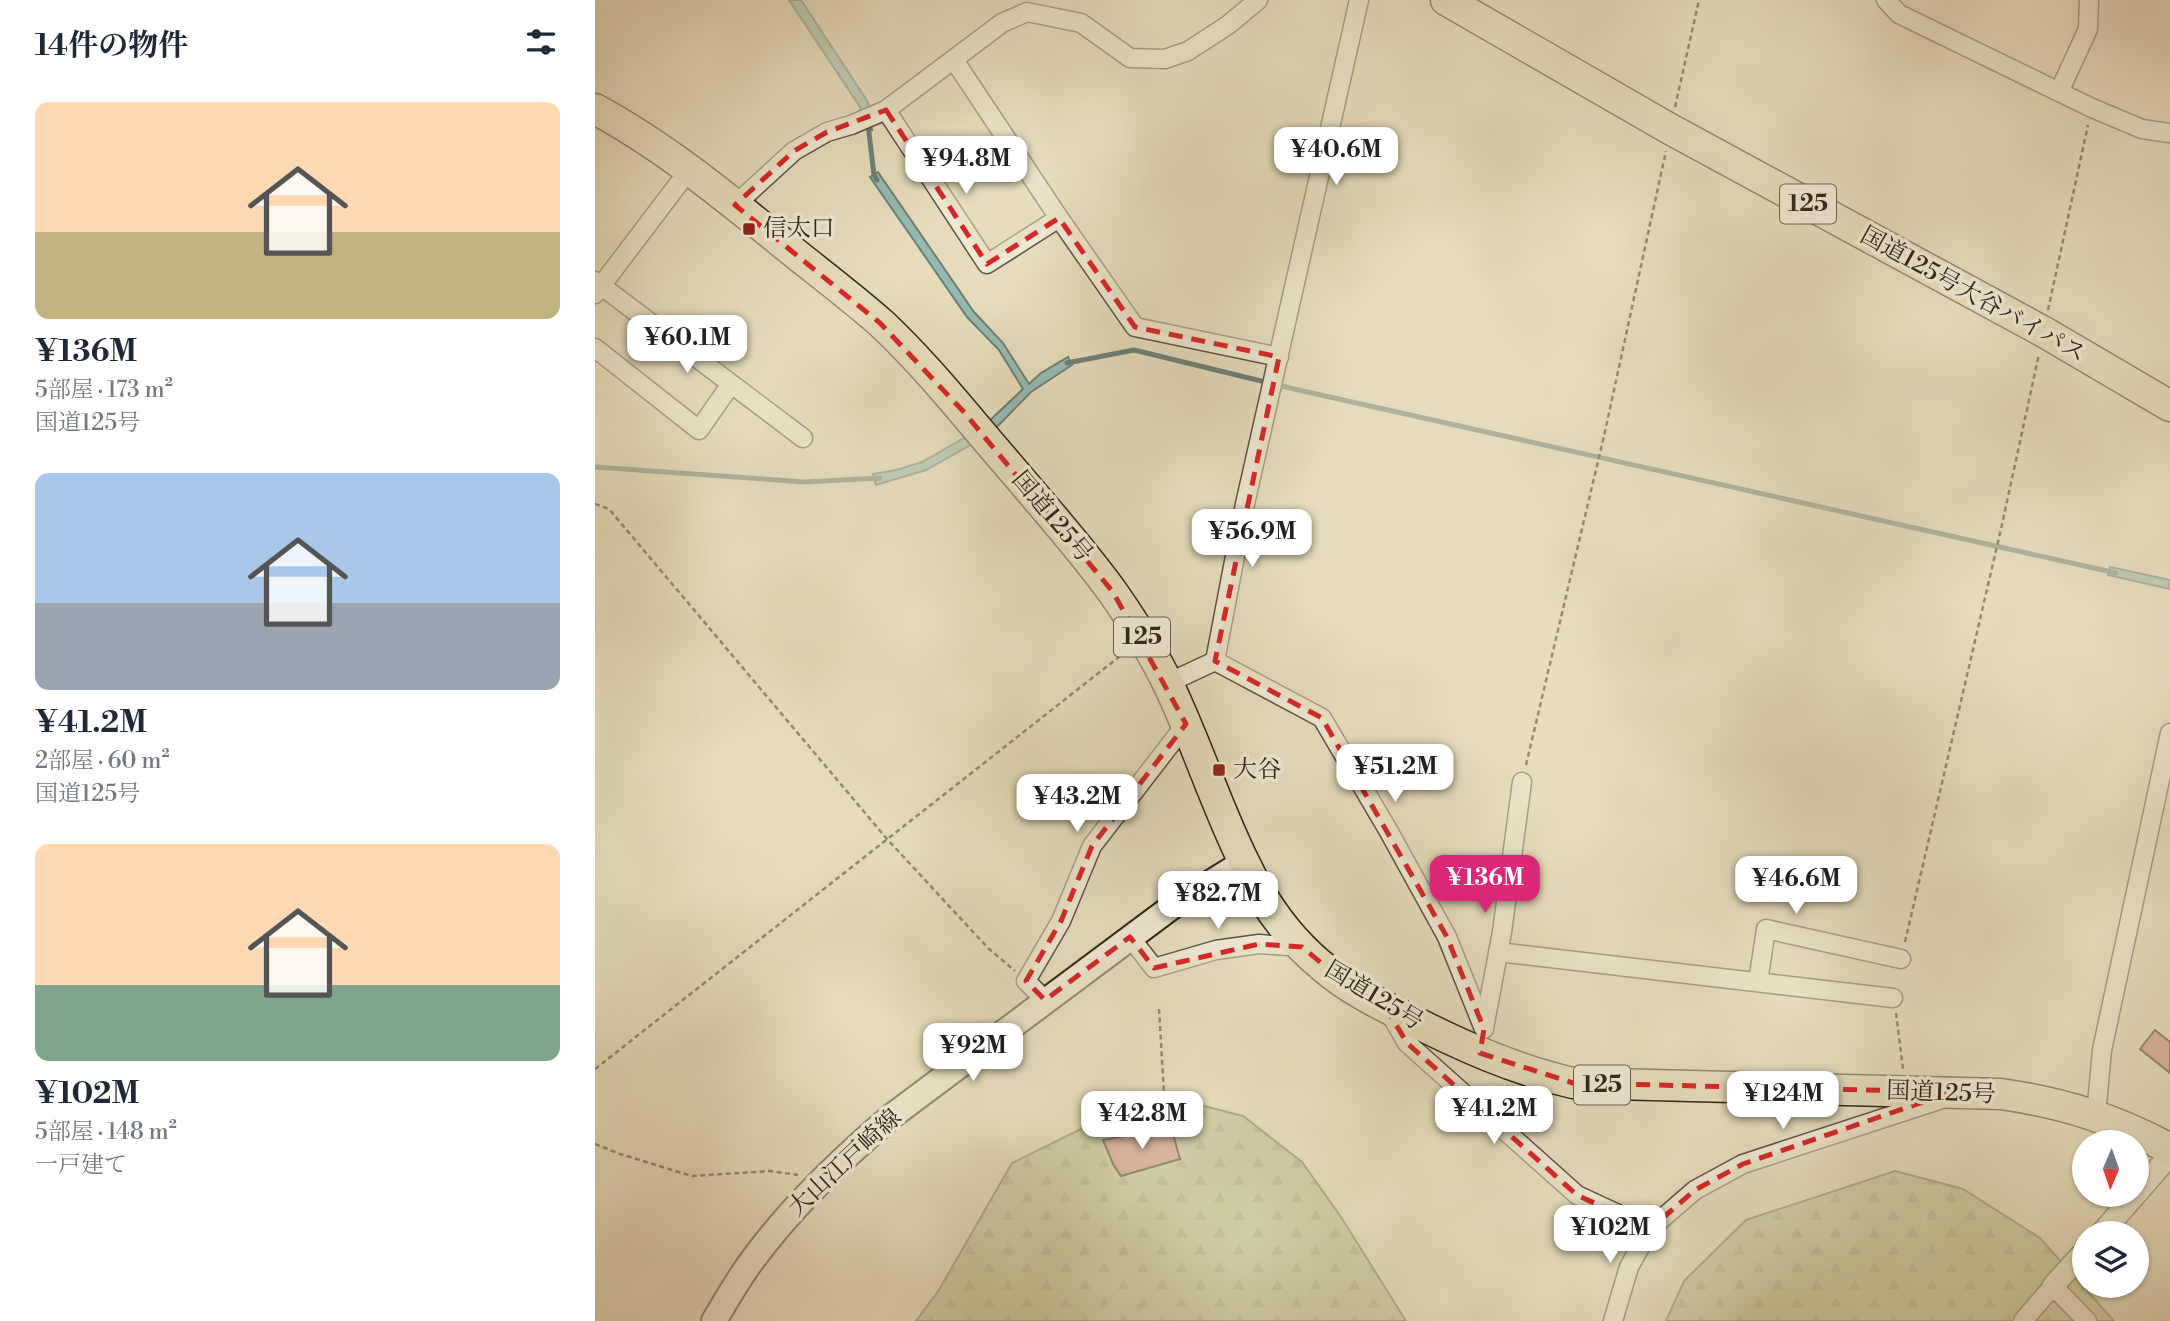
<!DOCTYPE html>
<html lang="ja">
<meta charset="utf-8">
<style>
body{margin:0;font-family:"Libre Bodoni","Noto Serif JP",serif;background:#f6f6f7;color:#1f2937;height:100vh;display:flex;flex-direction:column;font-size:26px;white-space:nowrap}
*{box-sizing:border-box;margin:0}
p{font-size:23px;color:#747a83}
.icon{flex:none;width:38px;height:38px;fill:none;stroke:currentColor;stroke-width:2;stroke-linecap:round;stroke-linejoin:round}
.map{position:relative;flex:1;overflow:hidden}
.side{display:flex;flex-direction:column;background:#fff;width:595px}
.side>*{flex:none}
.needle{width:46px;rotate:182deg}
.tools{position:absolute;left:1477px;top:1130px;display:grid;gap:14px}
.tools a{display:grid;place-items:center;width:77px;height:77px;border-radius:50%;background:#fff;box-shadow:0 2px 5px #0004;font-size:35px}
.price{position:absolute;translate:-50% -60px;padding:0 16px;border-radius:14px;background:#fff;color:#222;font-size:23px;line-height:46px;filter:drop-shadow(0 2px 4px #0008)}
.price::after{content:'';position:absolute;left:50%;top:42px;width:21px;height:16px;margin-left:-10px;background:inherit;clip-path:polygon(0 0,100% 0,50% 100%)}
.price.current{background:#db2777;color:#fff}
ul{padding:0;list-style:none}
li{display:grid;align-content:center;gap:14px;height:371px;padding:0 35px}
li span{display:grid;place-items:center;height:217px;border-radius:14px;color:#555}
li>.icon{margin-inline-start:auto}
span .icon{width:126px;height:126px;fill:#fffc;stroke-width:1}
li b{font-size:30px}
h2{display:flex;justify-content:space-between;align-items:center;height:84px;padding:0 35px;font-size:30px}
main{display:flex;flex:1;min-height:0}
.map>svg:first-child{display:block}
</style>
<main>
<section class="side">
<h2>14件の物件<svg class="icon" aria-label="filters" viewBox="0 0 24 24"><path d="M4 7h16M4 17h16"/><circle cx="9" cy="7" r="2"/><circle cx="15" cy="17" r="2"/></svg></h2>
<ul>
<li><span style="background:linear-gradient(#ffd9b3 60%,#c2b280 0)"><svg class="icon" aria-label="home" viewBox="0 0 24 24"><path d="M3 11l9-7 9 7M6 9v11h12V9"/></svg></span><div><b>¥136M</b><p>5部屋 · 173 m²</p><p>国道125号</p></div></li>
<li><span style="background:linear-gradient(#a9c7e8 60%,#9aa5b1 0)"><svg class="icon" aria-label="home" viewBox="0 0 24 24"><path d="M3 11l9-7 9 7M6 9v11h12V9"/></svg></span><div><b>¥41.2M</b><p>2部屋 · 60 m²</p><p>国道125号</p></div></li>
<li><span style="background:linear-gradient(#ffd9b3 65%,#7fa58c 0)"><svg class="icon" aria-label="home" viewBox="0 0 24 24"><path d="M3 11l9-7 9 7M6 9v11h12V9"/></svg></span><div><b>¥102M</b><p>5部屋 · 148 m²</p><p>一戸建て</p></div></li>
</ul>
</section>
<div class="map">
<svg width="1575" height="1321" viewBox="0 0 1575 1321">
<defs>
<pattern id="forest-firs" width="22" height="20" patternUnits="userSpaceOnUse" patternTransform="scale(1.75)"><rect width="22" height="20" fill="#bbbf8c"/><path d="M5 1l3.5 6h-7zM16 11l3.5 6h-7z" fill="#a1a478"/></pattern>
</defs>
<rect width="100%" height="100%" fill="#e6dcbb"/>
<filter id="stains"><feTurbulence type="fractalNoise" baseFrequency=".00286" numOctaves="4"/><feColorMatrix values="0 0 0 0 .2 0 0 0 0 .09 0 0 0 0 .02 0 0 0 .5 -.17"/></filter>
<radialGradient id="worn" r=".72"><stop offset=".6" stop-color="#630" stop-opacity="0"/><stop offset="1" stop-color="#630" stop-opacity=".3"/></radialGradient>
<path fill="url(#forest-firs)" stroke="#767354" stroke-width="2" d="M570,1096L648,1116L707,1162L746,1217L811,1321H321L344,1290L417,1163L488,1128Z
M1300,1171L1368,1189L1445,1238L1519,1321H1071L1089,1281L1151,1220Z"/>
<path fill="#96bbb2" stroke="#6e8076" stroke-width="2" d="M194,0H206L273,102L277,130L269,129L265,107Z
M283,172L379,312L408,343L434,384L446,373L473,357L477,365L436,392L395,434L331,470L281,485L278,474L301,470L327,462L388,427L428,389L404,350L372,317L275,177Z
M1515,567L1575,580V589L1513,575Z"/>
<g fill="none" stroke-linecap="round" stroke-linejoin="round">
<path stroke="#6e8076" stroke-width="5" d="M273,124L279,175L282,180
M472,363L539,350L699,389L1521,573
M0,467L210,482L285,478"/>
</g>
<path fill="#ce867c" stroke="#31271b" stroke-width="2" d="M1560,1030L1575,1042V1073L1545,1049Z
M576,1127L585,1159L526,1176L518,1164L508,1140Z"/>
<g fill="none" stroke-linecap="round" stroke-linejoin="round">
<defs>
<path id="minor" d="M1291,0L1304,14L1497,108L1547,129L1575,133
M359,60L464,218L540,327L684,357
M1464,92L1493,29L1494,0
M291,110L392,264L464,218
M140,205L199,151L232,132L256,125L291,110L407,23L432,12L486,23L535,58L570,59L593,51L633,25L663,0
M0,281L208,438
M0,294L94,170
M0,348L104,430L136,384
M620,661L727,718L793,830L852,937L889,1029
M573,683L620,661L650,504L764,0
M535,937L559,968L621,950L664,944L707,947
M903,952L1298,998
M1163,982L1171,929L1306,959
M450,1000L431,981L466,921L497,846L591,724
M793,1010L812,1043L982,1195L1055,1229
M889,1028L907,932L927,782
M1501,1115L1507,1050L1575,733
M1018,1321L1034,1267L1055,1229L1100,1190L1148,1164L1344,1100
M1428,1321L1458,1286L1492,1321"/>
<path id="tertiary" d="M1542,1193L1575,1155
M1506,1234L1540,1195
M1458,1286L1489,1252"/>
<path id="secondary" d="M119,1321C131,1301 142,1281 156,1262C196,1207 245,1160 297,1116L578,906L649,862"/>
<path id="trunk" d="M851,0L1075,129L1449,332L1575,406
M0,109C65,144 123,191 180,237C215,266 252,293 286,323C331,365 370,415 410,461C447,505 486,548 519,594C539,623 559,654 574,686C602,744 621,806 650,864C668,902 694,939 727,966C752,988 782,1003 812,1018C865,1045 920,1070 978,1083L1406,1094C1468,1103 1520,1119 1575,1149"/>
</defs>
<use href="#minor" stroke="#5e5443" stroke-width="21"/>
<use href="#tertiary" stroke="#5e5443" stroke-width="24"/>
<use href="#secondary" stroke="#31271b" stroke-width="28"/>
<use href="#trunk" stroke="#31271b" stroke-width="33"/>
<path stroke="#31271b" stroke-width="2.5" stroke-dasharray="5 3.5" stroke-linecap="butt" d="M1080,107L1104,0
M1453,310L1493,125
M0,504L14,509L292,839L393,948L420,971
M931,765L1009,436L1071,151
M1310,942L1406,529L1444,354
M564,1009L571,1127
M1301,1013L1308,1069
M0,1069L529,653
M0,1144L25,1154L97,1176L175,1171L203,1175"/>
<use href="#minor" stroke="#efe8d3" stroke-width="18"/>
<use href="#tertiary" stroke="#efe8d3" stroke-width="21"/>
<use href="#secondary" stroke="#efe8d3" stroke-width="24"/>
<use href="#trunk" stroke="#e6dcbb" stroke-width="30"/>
</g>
<path d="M0 0H1575V1321H0ZM291,110L392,264L464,218L540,327L684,357L620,661L727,718L852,937L889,1029L885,1053L978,1083L1357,1092L1148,1164L1100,1190L1055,1229L982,1195L812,1043L791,1008L754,986L707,947L664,944L559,968L535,937L450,1000L431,981L466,921L497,846L591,724L518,592L368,411L285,323L140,205L199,151L232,132Z" fill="#e6dcbb" fill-opacity=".55" fill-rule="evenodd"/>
<path fill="none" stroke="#d62828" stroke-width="5" stroke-dasharray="14 9" stroke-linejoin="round" d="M291,110L392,264L464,218L540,327L684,357L620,661L727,718L852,937L889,1029L885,1053L978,1083L1357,1092L1148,1164L1100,1190L1055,1229L982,1195L812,1043L791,1008L754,986L707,947L664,944L559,968L535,937L450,1000L431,981L466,921L497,846L591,724L518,592L368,411L285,323L140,205L199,151L232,132Z"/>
<g fill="#8f2418" stroke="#efe8d3" stroke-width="2.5">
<rect x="147" y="222" width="14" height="14" rx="3.5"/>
<rect x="617" y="763" width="14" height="14" rx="3.5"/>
</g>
<g text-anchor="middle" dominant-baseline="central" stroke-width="7" stroke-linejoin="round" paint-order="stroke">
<g fill="#efe8d3" stroke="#6a6152" stroke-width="2">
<rect x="1185" y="184.5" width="56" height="39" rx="5"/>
<rect x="519" y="617.5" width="56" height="39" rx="5"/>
<rect x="979" y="1065.5" width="56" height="39" rx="5"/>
</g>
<g font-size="23" font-weight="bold" fill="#31271b">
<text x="1213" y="204">125</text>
<text x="547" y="637">125</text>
<text x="1007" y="1085">125</text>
</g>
<g font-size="24" fill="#31271b" stroke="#efe8d3" text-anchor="start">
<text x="168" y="229">信太口</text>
<text x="638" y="770">大谷</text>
</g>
<g font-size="24" fill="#31271b" stroke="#efe8d3">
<text transform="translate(1378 295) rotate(29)">国道125号大谷バイパス</text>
<text transform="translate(457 517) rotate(50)">国道125号</text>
<text transform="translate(779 996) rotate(31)">国道125号</text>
<text transform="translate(1346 1093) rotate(2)">国道125号</text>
<text transform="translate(250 1163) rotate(-43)">大山江戸崎線</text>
</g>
</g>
<rect width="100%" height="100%" filter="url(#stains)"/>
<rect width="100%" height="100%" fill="url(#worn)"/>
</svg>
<div class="tools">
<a><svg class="needle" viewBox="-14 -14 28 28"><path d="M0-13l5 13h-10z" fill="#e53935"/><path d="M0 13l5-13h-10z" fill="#747a83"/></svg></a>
<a><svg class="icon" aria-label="layers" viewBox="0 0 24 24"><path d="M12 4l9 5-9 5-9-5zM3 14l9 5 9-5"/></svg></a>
</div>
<b class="price" style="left:741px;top:187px">¥40.6M</b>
<b class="price" style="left:371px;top:196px">¥94.8M</b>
<b class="price" style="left:92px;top:375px">¥60.1M</b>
<b class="price" style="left:657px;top:569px">¥56.9M</b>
<b class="price" style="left:800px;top:804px">¥51.2M</b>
<b class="price" style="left:482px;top:834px">¥43.2M</b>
<b class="price current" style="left:890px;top:915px">¥136M</b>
<b class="price" style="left:1201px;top:916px">¥46.6M</b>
<b class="price" style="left:623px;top:931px">¥82.7M</b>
<b class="price" style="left:378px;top:1083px">¥92M</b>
<b class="price" style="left:1188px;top:1131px">¥124M</b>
<b class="price" style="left:899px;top:1146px">¥41.2M</b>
<b class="price" style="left:547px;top:1151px">¥42.8M</b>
<b class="price" style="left:1015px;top:1265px">¥102M</b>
</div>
</main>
